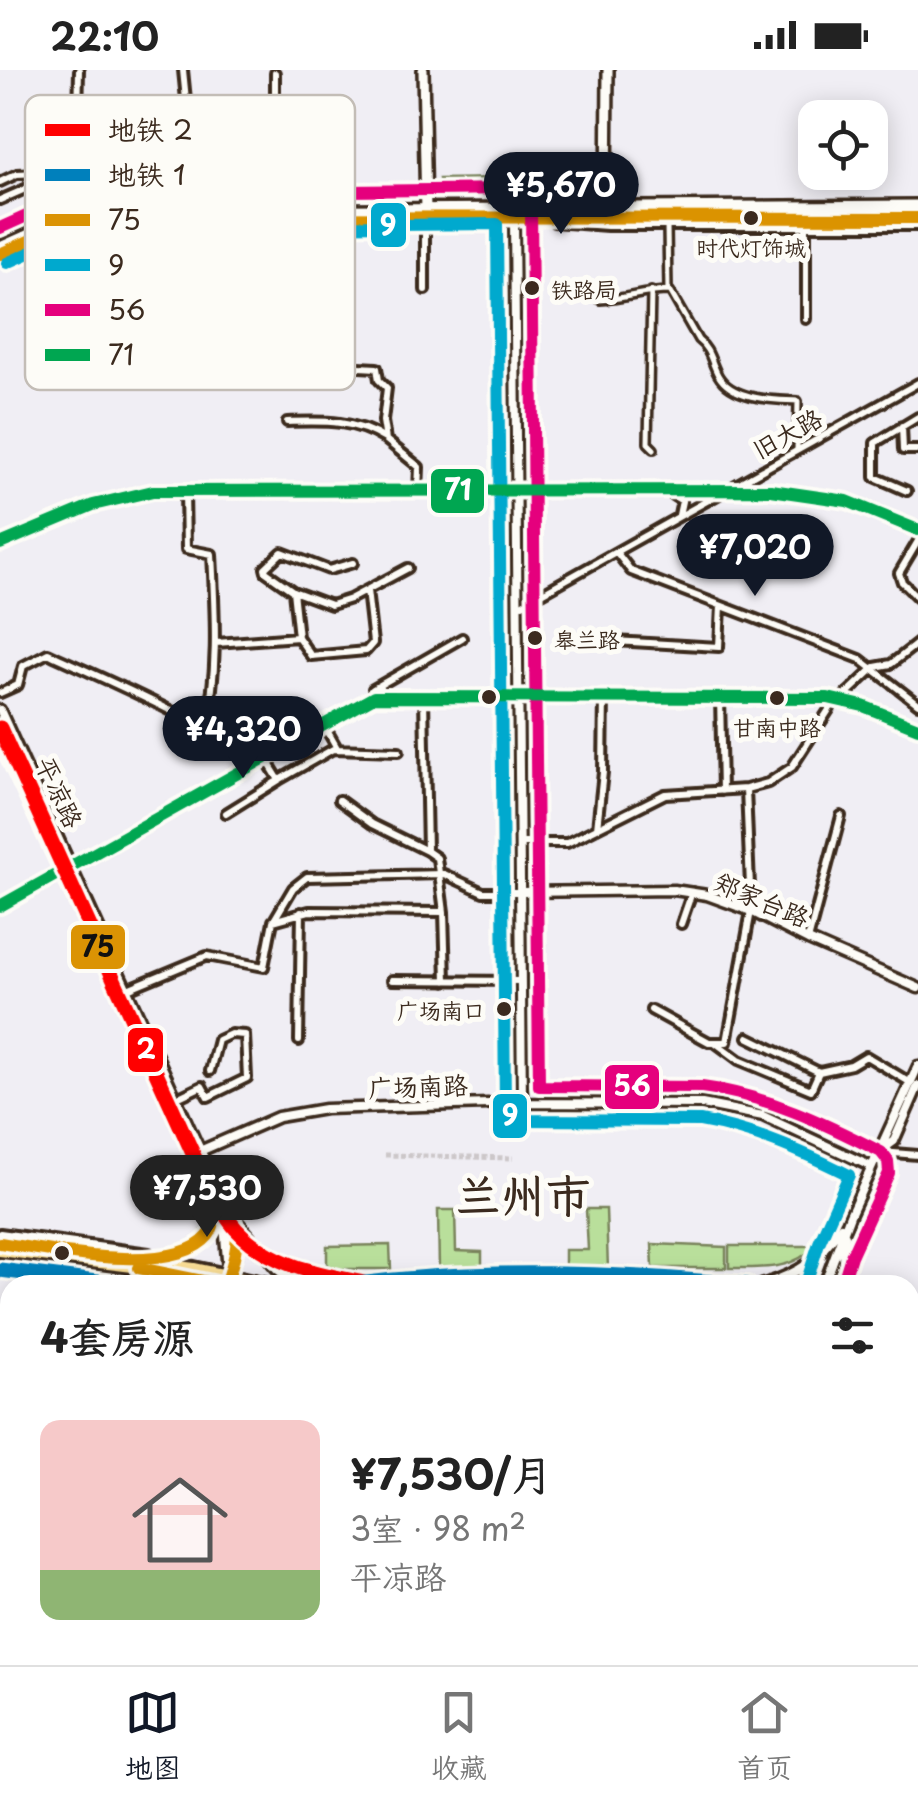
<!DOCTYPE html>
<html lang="zh">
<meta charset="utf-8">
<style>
body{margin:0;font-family:"Playpen Sans","LXGW WenKai TC",sans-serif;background:#f6f6f6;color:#222;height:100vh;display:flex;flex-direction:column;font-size:38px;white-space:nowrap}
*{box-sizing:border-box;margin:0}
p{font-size:32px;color:#767676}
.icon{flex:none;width:55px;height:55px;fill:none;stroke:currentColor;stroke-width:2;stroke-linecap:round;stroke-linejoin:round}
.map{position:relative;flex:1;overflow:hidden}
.panel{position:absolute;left:0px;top:1205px;width:920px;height:390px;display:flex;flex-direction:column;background:#fff;border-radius:30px 30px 0 0;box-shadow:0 5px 25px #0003}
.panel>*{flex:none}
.controls{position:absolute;left:798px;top:30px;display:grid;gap:20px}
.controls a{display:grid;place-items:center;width:90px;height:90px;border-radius:20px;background:#fff;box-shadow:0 5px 25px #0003;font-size:50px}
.price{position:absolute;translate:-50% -85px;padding:0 22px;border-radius:35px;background:#111827;color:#fff;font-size:32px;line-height:65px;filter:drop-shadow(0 2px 5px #0008)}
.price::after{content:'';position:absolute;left:50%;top:60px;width:30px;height:22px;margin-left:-15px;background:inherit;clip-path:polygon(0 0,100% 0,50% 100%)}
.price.on{background:#222;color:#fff}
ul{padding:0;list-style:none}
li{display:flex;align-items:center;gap:30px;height:250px;padding:0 40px}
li+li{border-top:2px solid #e0e0e0}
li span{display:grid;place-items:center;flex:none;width:280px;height:200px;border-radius:20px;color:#555}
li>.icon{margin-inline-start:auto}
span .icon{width:120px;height:120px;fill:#fffc;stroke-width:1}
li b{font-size:42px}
h2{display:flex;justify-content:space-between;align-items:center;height:120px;padding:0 40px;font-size:42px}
.status{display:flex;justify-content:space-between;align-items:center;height:70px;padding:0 50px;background:#fff;direction:ltr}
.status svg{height:28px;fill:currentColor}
.tabs{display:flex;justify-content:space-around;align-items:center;height:140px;border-top:2px solid #e0e0e0;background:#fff;font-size:28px;color:#767676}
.tabs a{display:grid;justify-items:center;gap:5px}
.tabs .on{color:#111827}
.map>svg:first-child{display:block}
</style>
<div class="status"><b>22:10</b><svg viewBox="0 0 49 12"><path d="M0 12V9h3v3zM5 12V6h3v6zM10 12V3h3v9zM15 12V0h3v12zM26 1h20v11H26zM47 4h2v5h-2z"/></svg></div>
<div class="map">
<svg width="918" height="1595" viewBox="0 0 918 1595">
<rect width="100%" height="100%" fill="#f0eef4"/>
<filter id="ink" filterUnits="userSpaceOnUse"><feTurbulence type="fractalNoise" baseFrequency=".01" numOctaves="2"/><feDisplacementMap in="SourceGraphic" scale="20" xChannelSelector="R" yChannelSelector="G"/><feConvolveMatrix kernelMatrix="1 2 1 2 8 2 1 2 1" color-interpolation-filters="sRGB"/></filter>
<g filter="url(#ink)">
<path fill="#b9df9b" stroke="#7a845c" stroke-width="2.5" d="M528,107L600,108V122L596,127H532L528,123Z
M510,108L507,125L448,126L442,124L439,109Z
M586,1139H606L608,1200L565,1199V1180H588Z
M438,1140H455L456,1181L482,1182V1200H439Z
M652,1174L726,1177V1198H653Z
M390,1175L391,1199H327V1176Z
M729,1176H814C794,1201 758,1198 729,1198Z
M569,1585H703L704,1595H568Z"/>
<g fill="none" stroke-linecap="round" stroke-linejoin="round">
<path stroke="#ccc7c9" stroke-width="5" stroke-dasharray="5 2.5" stroke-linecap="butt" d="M385,1085L513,1088"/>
<defs>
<path id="pedestrian" d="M667,156L668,221
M651,221L648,373L654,379
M600,230C626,229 643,221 670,221L698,270C710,279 711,292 718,305C732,330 773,330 798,331L797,380"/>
<path id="minor" d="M183,0L187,40
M80,63L160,62V41H214L270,48L275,42V3
M0,112L17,104L79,101
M0,130L46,110L55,102
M76,143L79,0
M554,152L607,156H918
M806,155V249
M0,191L62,163L100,155L450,157L497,151
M425,220V157
M340,305L342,296L377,298L379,310L387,318L383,351L386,370L419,397L418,421
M287,352C323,351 353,349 385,369
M902,356L903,380H918
M185,421L186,479L212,484C215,544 219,601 205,659
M907,421L875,407V373L918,347
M668,422L682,431L679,445
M918,471L899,503L902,512L918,528
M617,483L631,501L860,589L918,634
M293,521L331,535L350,529L408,498
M519,536L918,313
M298,567L311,586L366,581L373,573L367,520
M614,571L719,577L721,536
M216,573L298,567L293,521L266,502L265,498L282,482L329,500L353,493
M0,623L18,615L23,596L48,583C95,606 223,657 249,695
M374,627L373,619L462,568
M424,627L427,781L437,788L444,842L446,911
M720,627L722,721
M840,630L875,597L891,594L918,573
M324,655L337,678
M265,687L279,710L333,679L399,681
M339,730L372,754L427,781
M226,743L279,710
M597,758L603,702L604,626
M521,773H567L665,724L746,719L768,713L792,697L836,629
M274,850L293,818L307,807L444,804L483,822H521
M681,854L692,822
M808,870L841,746
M392,910L521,911
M125,920L207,886L264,897L273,851L309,841L444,842
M651,940L709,972H727L751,841L746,719
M748,967L819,1002L851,995L866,986L911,1013
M299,971L301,842
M716,973L739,990L811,1020L819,1002
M177,1028L202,1016L208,1027L247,1008L245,965L231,964L218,970L210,1001
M881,1082L918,1085
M0,1163L149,1183
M363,1585L366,1595"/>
<path id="tertiary" d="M514,149L522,1033
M0,474C53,450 94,429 153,421L771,420C832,424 864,433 918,460
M0,640L200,1081C221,1125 250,1155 228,1205
M0,668L223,1143L228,1201
M521,822L674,820L707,825L751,841L808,870L918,918
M0,836L374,627L828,628L863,636L918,658
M883,1079L894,1071L918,1016
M200,1081L278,1047L325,1039L522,1033L702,1034L763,1046L872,1097
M236,1150L277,1199L297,1215
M845,1166L843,1190L852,1215
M133,1187C179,1184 212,1187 215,1132
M762,1215C803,1202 816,1191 841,1157
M824,1215L850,1145L918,996
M0,1412L10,1414"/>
<path id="secondary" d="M423,0L426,141
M607,136L608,0
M0,177L76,143L93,141L918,135
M0,184L73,151L92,147L918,148
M910,1273L918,1274
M910,1501L918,1500
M850,1585L851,1595
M176,1595L177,1585"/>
<path id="primary" d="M0,1173L194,1198L273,1215
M0,1181L166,1201L222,1215
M158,1206L181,1215
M910,1256H918
M910,1268H918"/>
</defs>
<use href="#pedestrian" stroke="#3b2a1e" stroke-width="12"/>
<use href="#minor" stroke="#3b2a1e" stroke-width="14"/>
<use href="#tertiary" stroke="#3b2a1e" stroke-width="15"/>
<use href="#secondary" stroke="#3b2a1e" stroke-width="16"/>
<use href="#primary" stroke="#3b2a1e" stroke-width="18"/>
<use href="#pedestrian" stroke="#fdfcf7" stroke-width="5"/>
<use href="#minor" stroke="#fdfcf7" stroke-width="6"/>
<use href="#tertiary" stroke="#fdfcf7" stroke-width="8"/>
<use href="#secondary" stroke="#fdfcf7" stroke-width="9"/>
<use href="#primary" stroke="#fbdf96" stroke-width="10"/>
<defs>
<path id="bus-1" d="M0,184L73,151L92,147L918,148
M0,668L216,1128C215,1140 216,1156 208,1166C174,1207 47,1180 0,1173
M217,1117C242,1161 241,1167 226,1215
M139,1198L222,1215"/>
<path id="bus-2" d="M7,193L81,160L94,158L497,154L505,1038L511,1047L520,1050L700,1051C754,1060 801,1081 849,1105L819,1173L807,1210"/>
<path id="bus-3" d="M0,158L71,126L93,124L514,119L527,125L531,136L539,1016L702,1017C766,1025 824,1053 881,1082L888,1091L889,1103L851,1186L842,1215"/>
<path id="bus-4" d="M0,474L93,435L153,421L771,420L847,431L918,460
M0,836L374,627L828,628L863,636L918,658"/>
</defs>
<use href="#bus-1" stroke="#fdfcf7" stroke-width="20"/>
<use href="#bus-2" stroke="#fdfcf7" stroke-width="20"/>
<use href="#bus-3" stroke="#fdfcf7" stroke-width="20"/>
<use href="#bus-4" stroke="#fdfcf7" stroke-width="20"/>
<use href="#bus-1" stroke="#db9304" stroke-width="12"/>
<use href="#bus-2" stroke="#00a9ce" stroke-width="12"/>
<use href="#bus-3" stroke="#e5007d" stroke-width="12"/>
<use href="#bus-4" stroke="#00a651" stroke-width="12"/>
<defs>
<path id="metro-1" d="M0,658L209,1119C218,1132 225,1147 236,1159C272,1198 325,1205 374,1215"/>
<path id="metro-2" d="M0,1200L121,1215
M351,1215C482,1197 616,1203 747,1215"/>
</defs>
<use href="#metro-1" stroke="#fdfcf7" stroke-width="22"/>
<use href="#metro-2" stroke="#fdfcf7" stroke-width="22"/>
<use href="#metro-1" stroke="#f00" stroke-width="15"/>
<use href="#metro-2" stroke="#0080bc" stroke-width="15"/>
</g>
</g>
<g fill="#3b2a1e" stroke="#fdfcf7" stroke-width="4">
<circle cx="751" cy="148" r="9"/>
<circle cx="532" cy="218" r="9"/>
<circle cx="535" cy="568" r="9"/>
<circle cx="489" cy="627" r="9"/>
<circle cx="777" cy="628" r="9"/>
<circle cx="504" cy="939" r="9"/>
<circle cx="62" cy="1183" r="9"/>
</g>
<g text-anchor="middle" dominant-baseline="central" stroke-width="10" stroke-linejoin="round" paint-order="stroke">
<g font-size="22" fill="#3b2a1e" stroke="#fdfcf7">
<text x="751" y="176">时代灯饰城</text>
<text x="551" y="218" text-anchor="start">铁路局</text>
<text x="554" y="568" text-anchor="start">皋兰路</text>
<text x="777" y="656">甘南中路</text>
<text x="485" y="939" text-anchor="end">广场南口</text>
</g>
<g font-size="25" fill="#3b2a1e" stroke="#fdfcf7">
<text transform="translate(787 363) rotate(-29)">旧大路</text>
<text transform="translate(60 722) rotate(65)">平凉路</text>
<text transform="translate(762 829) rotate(23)">郑家台路</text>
<text transform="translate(418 1016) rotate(-2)">广场南路</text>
</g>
<g font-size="45" font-weight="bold" fill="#3b2a1e" stroke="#fdfcf7">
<text x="523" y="1123">兰州市</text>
</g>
</g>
<rect x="25" y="25" width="330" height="295" rx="15" fill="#fdfcf7" stroke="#c3bdb6" stroke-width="2.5"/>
<rect x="45" y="54" width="45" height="12" fill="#f00"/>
<rect x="45" y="99" width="45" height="12" fill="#0080bc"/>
<rect x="45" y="144" width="45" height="12" fill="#db9304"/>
<rect x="45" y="189" width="45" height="12" fill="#00a9ce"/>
<rect x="45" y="234" width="45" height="12" fill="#e5007d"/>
<rect x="45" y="279" width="45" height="12" fill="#00a651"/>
<g font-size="28" fill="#3b2a1e">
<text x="108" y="70">地铁 2</text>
<text x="108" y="115">地铁 1</text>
<text x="108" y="160">75</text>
<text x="108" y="205">9</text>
<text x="108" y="250">56</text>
<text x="108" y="295">71</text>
</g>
<g stroke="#fdfcf7" stroke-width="4">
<rect x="369" y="131" width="39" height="48" rx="10" fill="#00a9ce"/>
<rect x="429" y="397" width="57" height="48" rx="10" fill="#00a651"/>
<rect x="69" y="853" width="58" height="48" rx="10" fill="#db9304"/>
<rect x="126" y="956" width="39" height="48" rx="10" fill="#f00"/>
<rect x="603" y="993" width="58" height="48" rx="10" fill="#e5007d"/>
<rect x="491" y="1022" width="38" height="48" rx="10" fill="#00a9ce"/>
</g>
<g font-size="28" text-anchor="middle" font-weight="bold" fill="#fff">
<text x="388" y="165">9</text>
<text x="458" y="430">71</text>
<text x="146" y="989">2</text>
<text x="632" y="1026">56</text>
<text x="510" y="1055">9</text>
</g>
<g font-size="28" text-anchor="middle" font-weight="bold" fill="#111">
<text x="98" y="887">75</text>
</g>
</svg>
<div class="controls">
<a><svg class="icon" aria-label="locate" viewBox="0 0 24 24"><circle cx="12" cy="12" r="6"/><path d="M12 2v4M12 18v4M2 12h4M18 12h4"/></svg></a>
</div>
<b class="price" style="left:561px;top:167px">¥5,670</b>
<b class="price" style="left:755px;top:529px">¥7,020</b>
<b class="price" style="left:243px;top:711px">¥4,320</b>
<b class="price on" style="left:207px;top:1170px">¥7,530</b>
<section class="panel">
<h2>4套房源<svg class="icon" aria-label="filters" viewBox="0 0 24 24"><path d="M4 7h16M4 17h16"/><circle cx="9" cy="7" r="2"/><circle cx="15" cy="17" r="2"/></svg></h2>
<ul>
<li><span style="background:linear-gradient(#f6c9c9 75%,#8fb573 0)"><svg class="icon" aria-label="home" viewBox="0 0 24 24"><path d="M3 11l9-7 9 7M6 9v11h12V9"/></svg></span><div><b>¥7,530/月</b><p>3室 · 98 m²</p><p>平凉路</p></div></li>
</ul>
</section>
</div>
<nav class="tabs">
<a class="on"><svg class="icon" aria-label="map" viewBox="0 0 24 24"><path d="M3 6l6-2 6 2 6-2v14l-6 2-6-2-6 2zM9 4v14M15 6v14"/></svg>地图</a>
<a><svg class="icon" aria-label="saved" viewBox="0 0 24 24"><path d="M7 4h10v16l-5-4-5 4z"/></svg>收藏</a>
<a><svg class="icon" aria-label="home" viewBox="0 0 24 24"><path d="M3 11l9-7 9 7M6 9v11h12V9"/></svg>首页</a>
</nav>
